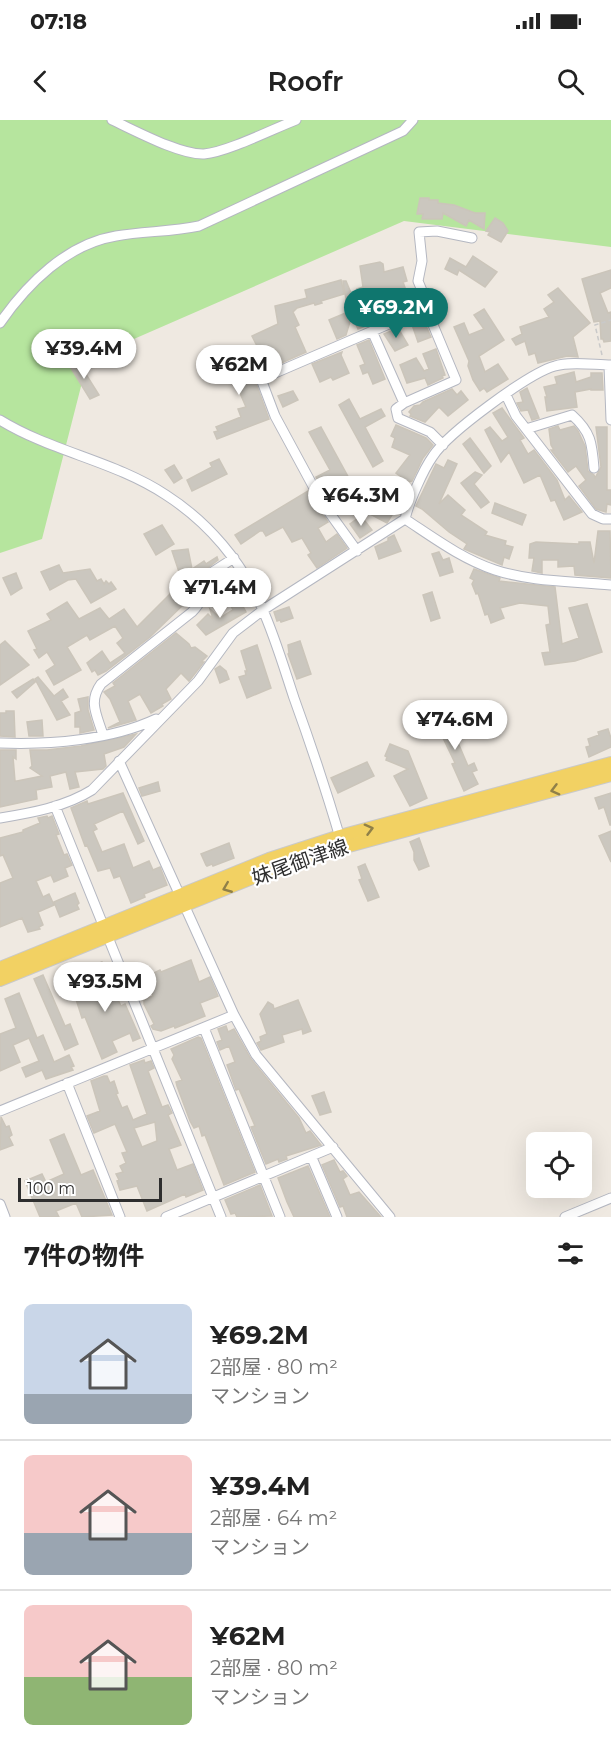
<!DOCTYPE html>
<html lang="ja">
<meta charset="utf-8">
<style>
body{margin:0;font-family:Montserrat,"Noto Sans JP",sans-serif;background:#f6f6f6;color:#222;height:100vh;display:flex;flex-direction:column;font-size:22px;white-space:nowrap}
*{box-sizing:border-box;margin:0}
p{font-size:20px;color:#767676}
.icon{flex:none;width:33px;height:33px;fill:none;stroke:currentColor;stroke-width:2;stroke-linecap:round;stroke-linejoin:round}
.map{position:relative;height:1097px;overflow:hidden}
.drawer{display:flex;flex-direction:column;background:#fff;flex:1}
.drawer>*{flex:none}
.buttons{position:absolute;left:526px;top:1012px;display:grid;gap:12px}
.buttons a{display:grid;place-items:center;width:66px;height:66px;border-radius:9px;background:#fff;box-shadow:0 6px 24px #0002;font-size:30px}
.scale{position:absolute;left:18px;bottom:15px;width:144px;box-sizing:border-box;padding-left:6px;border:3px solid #2e2e2e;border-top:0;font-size:16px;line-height:21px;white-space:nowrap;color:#2e2e2e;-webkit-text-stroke:4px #fff;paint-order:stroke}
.price{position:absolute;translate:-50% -51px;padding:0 14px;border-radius:21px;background:#fff;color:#222;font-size:20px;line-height:39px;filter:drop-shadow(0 2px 3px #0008)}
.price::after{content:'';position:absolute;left:50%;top:36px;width:18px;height:14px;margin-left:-9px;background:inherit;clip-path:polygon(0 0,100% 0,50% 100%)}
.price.current{background:#0f766e;color:#fff}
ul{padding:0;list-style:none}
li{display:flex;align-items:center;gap:18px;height:150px;padding:0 24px}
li+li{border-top:2px solid #e0e0e0}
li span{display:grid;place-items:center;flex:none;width:168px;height:120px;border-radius:9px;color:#555}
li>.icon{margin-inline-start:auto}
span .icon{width:72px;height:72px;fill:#fffc;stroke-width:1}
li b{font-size:26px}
h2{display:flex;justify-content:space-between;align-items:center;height:72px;padding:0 24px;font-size:26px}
.status{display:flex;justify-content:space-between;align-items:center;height:42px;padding:0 30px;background:#fff;direction:ltr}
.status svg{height:16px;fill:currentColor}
header{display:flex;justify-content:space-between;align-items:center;height:78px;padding:0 24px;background:#fff;font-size:27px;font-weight:600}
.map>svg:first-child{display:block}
</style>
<div class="status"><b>07:18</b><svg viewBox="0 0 49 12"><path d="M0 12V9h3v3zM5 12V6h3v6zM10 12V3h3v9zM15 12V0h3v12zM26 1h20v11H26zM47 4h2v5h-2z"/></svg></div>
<header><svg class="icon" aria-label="back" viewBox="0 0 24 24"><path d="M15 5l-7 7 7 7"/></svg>Roofr<svg class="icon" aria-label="search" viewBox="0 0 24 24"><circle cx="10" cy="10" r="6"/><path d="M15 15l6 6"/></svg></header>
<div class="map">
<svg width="611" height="1097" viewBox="0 0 611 1097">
<rect width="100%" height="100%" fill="#efe9e1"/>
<path fill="#b6e59e" d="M0,0H611V127L404,101L88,239L42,419L0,433Z"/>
<path fill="#cbc7bf" stroke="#cbc5ba" stroke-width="1.5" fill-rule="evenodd" d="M420,78H429V80H438V83L454,85L475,93H485L484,109L469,100L466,106L443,93L442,99H422L423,94H417Z
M495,98L503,103L508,111L501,122L488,115L490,112L486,111Z
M473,136L497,152L485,167L459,150L457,155L445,149L450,138L466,147Z
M380,142L383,144L384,152L403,147L407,161L403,162L408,176L412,175L416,183L387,196L385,193L374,198L357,169L363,167L360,146Z
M611,150V168L600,173L608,193L611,192V221L604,222L603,219H601L600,201L594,202L582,159Z
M341,160L344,174L321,181L322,183L315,185L314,183L297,188L293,192L299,205L295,207L306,232L279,244L277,241L259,248L250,229L257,226L252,216L278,204L275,186L307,178L305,170Z
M343,161H346L365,206L358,209L352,195L346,215L337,219L329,200L348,192Z
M558,168L590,203L573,217L578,237L567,236L538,243L535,233L529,235L525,221L516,225L512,219L522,214L520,207L549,197L544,189L554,182L548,175Z
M484,189L504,220L479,236L485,252L498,244L508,259L487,272L484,268L480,271L473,260L468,246L469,241L454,207L464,203L469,215L484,209L474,195Z
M422,197L431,217L418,222L411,202Z
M398,208L408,225L395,231L384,214Z
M369,220L385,259L373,264L368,252L363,254L360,246L365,244L357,225Z
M436,229L445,255L442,256L443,258L428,265L425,258L407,263L400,245L416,238L424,251L429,249L423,234Z
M342,232L341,235L349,253L333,260L331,257L320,262L312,244Z
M225,233L226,236L235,233L242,260L253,255L269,299L217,319L214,312L218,311L216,307L241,297L238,289L246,287L236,264L233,265L231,256L215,259L210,237Z
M77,240L99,275L90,279L69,245Z
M574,252L576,262L591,257V253H602L603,270H591V269L575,272L577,287L547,291L545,277H547L544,267L557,264L555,257Z
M527,268L539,298L532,300L528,290L521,291L517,283L523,282L520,272Z
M452,269L457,275L461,271L468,280L448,296L439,287L425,302L410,296L411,294L409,292L414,286L420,285L423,282Z
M293,271L298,280L283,287L278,276Z
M349,279L360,299L381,289L385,296L365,307L383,341L373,347L339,285Z
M502,288L524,318L520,320L528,334L534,330L557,360L565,380L569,376L582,392L564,400L555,380L551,381L540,355L524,363L509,332L501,342L485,310L490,307L502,321L508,317L493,293Z
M396,305L426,318L433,325L423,338L412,361L408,362L396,353L410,335L392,327L395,318L391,316Z
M558,306L560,310L574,306L578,311L585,326L588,351L594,355L595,358L601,347L596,307H607V370H611V385L607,384L606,392L596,389L579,366L586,360L576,346L568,352L551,330H554L551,325L549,309Z
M321,307L351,362L339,369L334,358L320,365L316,357L330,350L309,312Z
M470,318L491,346L484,353L463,324Z
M219,339L227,354L192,371L187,360L212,347L210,343Z
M448,340L457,344L439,384L448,375L465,390L461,395L487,412L485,415L506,421L505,425L513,427L509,439L504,437L502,445L464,429L467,424L449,412L422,389L416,386L436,344L444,348Z
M174,345L182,358L174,363L165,350Z
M475,352L482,355L474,364L489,382L481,388L461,363Z
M361,366L391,379V378L402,386L399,393L395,390L387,403L366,392L380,382L374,373L359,382L354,370Z
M308,371L328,402L318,408L326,422L337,414L347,428L317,448L308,435L311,433L302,418L292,422L283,407L266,416L263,411H260L241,424L235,415Z
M495,383L526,395L522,405L492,393Z
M361,396L372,410L360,418L350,404Z
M162,405L174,424L156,435L144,414Z
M598,411H610L611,458L575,455L574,446L558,447V440H542V453L532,451L534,438H529L530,424L536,422L579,424V422H590L594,443Z
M394,415L401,431L379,439L375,427L388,421V418Z
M188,429L192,449L204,441L206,444L217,437L218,440L193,459L182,461L172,431Z
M439,432L443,440L449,438L453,452L440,456L432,434Z
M59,445L63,453L90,449L97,461L101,459L104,464L106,461L109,464L111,462L116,469L91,483L76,459L68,460L50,470L41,452Z
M474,449L500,458L499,461L555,467L562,524L579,518L569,488L587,484L602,532L575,541L545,545L542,533L550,532L546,505L550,504L548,486L520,483L500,488L504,498L491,503L488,494L485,495L478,473L476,474L472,464L474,460L470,458Z
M224,452L227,459L212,466L216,477L207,480L204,467Z
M16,453L22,468L11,475L3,458Z
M174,470L186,482L150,517L106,551L98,555L95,550L92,552L87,543L102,531L110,543L125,533L117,523L123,518L115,506L90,520L87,515L67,527L81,550L54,565L46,551L55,545L47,532L39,538L34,530L37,529L28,511L51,500L47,494L67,482L79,499L100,488L109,499L124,489L137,507Z
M432,472L440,498L431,501L423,475Z
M240,481L246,492L206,515L197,505L208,494L213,499L210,489L220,498L233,490L231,486Z
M289,487L293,498L281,502L280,500L277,501L274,492Z
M176,513L189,524L191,528L195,527L207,536L201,542H204L189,561L181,553L166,569L171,579L162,584L163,586L151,593L140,574L128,581L136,600L108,608L120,602L110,579L104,572L115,566L113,563Z
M5,521L29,545L0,565V525Z
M300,521L311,554L297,559L288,534L289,533L288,525Z
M257,525L271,568L247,578L239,557L246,555L245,551H247L241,531Z
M220,546L226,551L229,559L220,563L215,549Z
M38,557L54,576L63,569L68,577L61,581L70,595L57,600L35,559Z
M33,559L35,562L17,578L12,572Z
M88,577V590L94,610L80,613V607H75V593L81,591L78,579Z
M444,590L468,646L474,643L477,650L472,652L478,664L464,671L452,644L455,643L442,616L438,609L435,610L429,597Z
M6,591H14L15,617L0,616V593H6Z
M42,600L43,616H29L27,602Z
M608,609L611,618V627L589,637L586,627L590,626L588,619L599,615L598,612Z
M136,614L124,627L104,634L106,646L103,649L75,652L79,667L70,669L66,652L50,656L52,667L36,670L37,679L0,687V630H16V639L13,637L15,661H17L42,656L30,648L32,646L30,630H47L81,626Z
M390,624L408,631L427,678L410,686L394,656L408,649L386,640L387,637L385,636Z
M367,642L374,656L338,673L331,658Z
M158,662L160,671L142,676L139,668Z
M123,673L144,721L138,724L123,691L94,704L97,709L93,711L102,732L124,724L133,748L149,741L153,750L160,747L167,765L144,774L145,777L131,783L120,756L114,758L110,748L98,751L87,725L85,726L71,688L87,681L88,684Z
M611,673V705H610L604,687L599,689L595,678Z
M47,696L48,698L52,696L59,714L56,715L64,735L67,734L72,745L65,748L68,756L54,762L51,755L36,761L43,777L49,774L54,785L38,792L43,805L39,807L40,809L28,812L22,798L0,807V763L13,758L3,735L0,736V718L23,712V710L40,703L38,698Z
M611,711V742L599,716Z
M419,718L429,746L419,750L414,740V732L410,722Z
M229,723L234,738L213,746L212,744L207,746L206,745L201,734Z
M365,744L379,777L368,781L359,760L362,759L358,747Z
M75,773L79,783L77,785L79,789L60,797L54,782Z
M191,840L199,862L210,857L218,876L200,883L205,896L175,908L174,906L161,911L153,909L151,906L154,904L144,884V880L153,876L147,860L153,858L152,854L160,850L161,852Z
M102,842L109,855L107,856L113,869L121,886L125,884L140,918L133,921L130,913L112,921L117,932L102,939L85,897L82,898L74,873L96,864L89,847Z
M43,855L65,906L70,904L78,924L65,930L34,859Z
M19,873L37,918L43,915L54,942L69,935L74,946L71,947L73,950L46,959L42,950L26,957L22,948L39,941L29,918L13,925L20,942L0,951V914L16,908L5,879Z
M298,880L311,911L303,914L302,909L282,915L284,922L261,930L257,923L261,921L260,917L267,914L260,894L268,882L273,885L274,889Z
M226,906L228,912L234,909L251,939L299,998L306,1013L310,1011L321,1025L286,1036L287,1039L279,1042L278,1039L266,1044L251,1007L255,1006L239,969L236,970L227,945L235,942L229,926L220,930L217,922L222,920L218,909Z
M198,917L201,918L255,1052L224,1065L205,1015L202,1016L199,1006L194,1008L190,1001L177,966L176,962L182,960L172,939L174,935L171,929Z
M144,940L145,943L151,941L154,948L148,951L162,987L168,985L172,993L168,995L181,1025L169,1029L177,1050L193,1044L203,1070L186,1077L185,1074L147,1091L137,1066L120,1070L117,1061L119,1060L116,1054L123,1052L120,1046L126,1043L122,1033L127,1032L115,1004L94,1013L87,996L100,991L91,961L104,956H107L110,963L114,961L118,973L116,974L122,988L127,986L133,1000L147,994L130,945ZM155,1002L157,1021L142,1027L134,1008Z
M324,972L331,992L320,995L312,976Z
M1,997L6,1007L9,1006L12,1015L9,1017L13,1025L0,1030Z
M64,1014L81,1055L93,1050L112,1095L82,1097L76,1083L56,1091L59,1097H40L25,1061L42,1054L46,1062L64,1054L50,1020Z
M334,1040L340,1052L343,1051L347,1056L343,1059L350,1075L359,1072L381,1097H347L343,1086L340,1087L322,1045Z
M308,1046L330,1097H294L287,1082L278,1058Z
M260,1065L272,1096L237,1097L235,1093L231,1094L225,1080Z"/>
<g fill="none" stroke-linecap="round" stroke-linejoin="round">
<defs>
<path id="minor" d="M112,0C134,10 180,35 204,34C227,32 273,9 296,0
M426,188L428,185L418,161L422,141L419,112L437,111L472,118
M0,203C27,164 67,124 116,116C144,111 171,112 199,106L403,11L413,0
M372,211L404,283L396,289L398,298L430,312L443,325
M609,245L611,300
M506,275L516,296L592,394L603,399H611
M0,300C52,332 115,341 166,375C208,402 242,442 262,488C275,517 284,548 294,578C311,625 327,673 341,721
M526,309L572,295C591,312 592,323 594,348
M405,399C434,418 462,439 495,450C531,462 573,461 611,465
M357,431L321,381L275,296L261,259L426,188L456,260L404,283
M103,615C97,595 88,582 101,564L192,492C202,482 202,478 196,465L203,458L234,438
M0,623C50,625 111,620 156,599
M119,641L234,895L256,935L390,1097
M55,686L221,1097
M0,698C31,693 65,687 92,670L198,561L233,513L263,490L405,399C409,382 423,350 433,336C448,313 529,253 555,246C570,241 595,245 611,245
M204,908L280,1097
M67,963L120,1097
M0,991L234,895
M312,1038L337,1097
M0,1084L5,1097
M166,1097L333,1027
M565,1097L611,1078"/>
<path id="major" d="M0,848L269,739L340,716L611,643
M0,860L272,750L323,733L611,655"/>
</defs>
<use href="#minor" stroke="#b4b7c1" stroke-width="11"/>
<use href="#major" stroke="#c9c9c9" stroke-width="14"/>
<path stroke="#c9c9c9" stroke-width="1.5" stroke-dasharray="4.5 3" stroke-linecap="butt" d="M602,235L595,205L611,200"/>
<use href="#minor" stroke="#fff" stroke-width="9"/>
<use href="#major" stroke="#f2d163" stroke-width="12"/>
</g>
<defs><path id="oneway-chevron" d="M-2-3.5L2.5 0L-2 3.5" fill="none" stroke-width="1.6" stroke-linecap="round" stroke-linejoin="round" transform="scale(1.5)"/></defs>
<g stroke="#908048">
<use href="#oneway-chevron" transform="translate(555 670) rotate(165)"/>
<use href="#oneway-chevron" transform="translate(369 709) rotate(-15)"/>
<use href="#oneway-chevron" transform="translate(227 768) rotate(158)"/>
</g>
<g text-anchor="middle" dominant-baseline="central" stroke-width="4.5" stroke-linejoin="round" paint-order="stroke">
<g font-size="20" fill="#2e2e2e" stroke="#fff">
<text transform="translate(300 742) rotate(-19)">妹尾御津線</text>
</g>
</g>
</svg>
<div class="buttons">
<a><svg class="icon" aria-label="locate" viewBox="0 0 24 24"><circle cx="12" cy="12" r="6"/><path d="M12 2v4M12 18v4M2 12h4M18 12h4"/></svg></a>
</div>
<div class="scale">100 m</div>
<b class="price current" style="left:396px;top:219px">¥69.2M</b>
<b class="price" style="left:84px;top:260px">¥39.4M</b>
<b class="price" style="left:239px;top:276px">¥62M</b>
<b class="price" style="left:361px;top:407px">¥64.3M</b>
<b class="price" style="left:220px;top:499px">¥71.4M</b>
<b class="price" style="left:455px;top:631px">¥74.6M</b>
<b class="price" style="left:105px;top:893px">¥93.5M</b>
</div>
<section class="drawer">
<h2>7件の物件<svg class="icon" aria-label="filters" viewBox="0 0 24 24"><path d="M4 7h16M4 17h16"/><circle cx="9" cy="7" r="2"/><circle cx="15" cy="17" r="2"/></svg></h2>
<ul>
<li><span style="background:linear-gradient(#c9d6e8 75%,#9aa5b1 0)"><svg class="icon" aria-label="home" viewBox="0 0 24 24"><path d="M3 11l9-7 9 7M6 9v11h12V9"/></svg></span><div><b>¥69.2M</b><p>2部屋 · 80 m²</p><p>マンション</p></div></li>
<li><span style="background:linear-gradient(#f6c9c9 65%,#9aa5b1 0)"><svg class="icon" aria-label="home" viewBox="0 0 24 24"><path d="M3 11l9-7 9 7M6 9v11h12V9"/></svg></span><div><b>¥39.4M</b><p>2部屋 · 64 m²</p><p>マンション</p></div></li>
<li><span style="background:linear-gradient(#f6c9c9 60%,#8fb573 0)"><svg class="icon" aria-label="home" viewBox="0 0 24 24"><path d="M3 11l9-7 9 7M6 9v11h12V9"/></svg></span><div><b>¥62M</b><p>2部屋 · 80 m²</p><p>マンション</p></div></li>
</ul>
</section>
